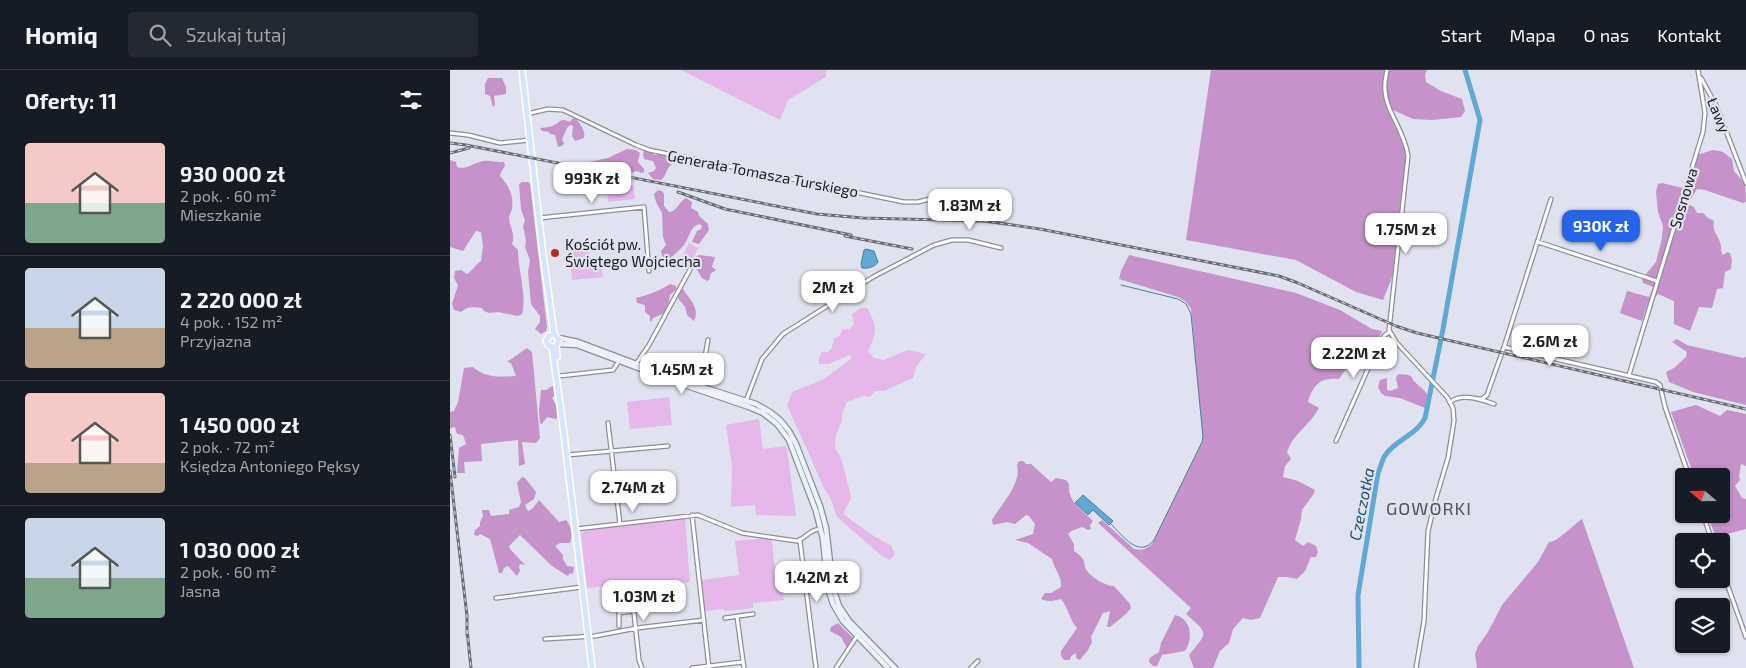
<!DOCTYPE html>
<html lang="pl">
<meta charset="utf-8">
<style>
body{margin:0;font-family:"Exo 2",sans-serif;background:#242831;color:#f1f3f6;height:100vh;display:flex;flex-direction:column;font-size:19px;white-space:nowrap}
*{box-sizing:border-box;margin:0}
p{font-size:16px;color:#9ea1a6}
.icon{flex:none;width:28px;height:28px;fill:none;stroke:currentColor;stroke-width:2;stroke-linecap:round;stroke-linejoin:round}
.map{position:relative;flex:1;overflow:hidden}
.side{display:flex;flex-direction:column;background:#171b24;width:450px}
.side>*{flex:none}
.needle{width:32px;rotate:290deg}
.tools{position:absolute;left:1225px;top:398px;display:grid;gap:10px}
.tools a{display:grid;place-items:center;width:55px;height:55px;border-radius:5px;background:#171b24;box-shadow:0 1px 4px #0004;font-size:25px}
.price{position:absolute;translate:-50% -42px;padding:0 11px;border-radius:10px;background:#fff;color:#222;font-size:16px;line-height:32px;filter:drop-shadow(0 1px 2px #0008)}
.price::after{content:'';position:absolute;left:50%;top:30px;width:15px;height:11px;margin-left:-8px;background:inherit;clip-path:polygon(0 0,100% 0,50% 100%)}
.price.selected{background:#2563eb;color:#fff}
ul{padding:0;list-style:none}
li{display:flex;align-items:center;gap:15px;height:125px;padding:0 25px}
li+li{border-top:1px solid #363941}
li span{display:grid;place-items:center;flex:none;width:140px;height:100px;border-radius:5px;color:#555}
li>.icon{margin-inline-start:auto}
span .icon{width:60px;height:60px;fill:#fffc;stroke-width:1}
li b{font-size:21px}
h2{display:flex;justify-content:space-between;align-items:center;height:60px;padding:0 25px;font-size:21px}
header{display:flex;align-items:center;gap:30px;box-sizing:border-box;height:70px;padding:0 25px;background:#171b24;border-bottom:1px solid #363941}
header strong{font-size:24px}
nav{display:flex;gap:28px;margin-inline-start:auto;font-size:18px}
.search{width:350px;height:45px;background:#242831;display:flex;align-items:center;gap:12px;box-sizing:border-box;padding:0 18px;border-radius:5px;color:#9ea1a6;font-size:19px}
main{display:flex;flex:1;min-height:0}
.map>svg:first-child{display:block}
</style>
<header>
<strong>Homiq</strong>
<div class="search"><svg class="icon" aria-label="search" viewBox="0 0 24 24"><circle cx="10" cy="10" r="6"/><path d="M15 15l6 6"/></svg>Szukaj tutaj</div>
<nav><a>Start</a><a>Mapa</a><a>O nas</a><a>Kontakt</a></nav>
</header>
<main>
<section class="side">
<h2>Oferty: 11<svg class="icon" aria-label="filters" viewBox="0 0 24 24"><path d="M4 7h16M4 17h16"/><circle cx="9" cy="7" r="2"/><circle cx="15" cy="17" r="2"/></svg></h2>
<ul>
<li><span style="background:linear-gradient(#f6c9c9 60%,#7fa58c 0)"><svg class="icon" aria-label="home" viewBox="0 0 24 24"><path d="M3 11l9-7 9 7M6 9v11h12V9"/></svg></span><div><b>930 000 zł</b><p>2 pok. · 60 m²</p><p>Mieszkanie</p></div></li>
<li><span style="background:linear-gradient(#c9d6e8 60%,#b9a48a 0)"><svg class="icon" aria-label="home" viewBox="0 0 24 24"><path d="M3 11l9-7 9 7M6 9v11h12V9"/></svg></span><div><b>2 220 000 zł</b><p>4 pok. · 152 m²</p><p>Przyjazna</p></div></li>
<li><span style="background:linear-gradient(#f6c9c9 70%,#b9a48a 0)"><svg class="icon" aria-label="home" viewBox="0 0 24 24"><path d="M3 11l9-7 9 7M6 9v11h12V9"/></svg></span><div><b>1 450 000 zł</b><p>2 pok. · 72 m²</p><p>Księdza Antoniego Pęksy</p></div></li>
<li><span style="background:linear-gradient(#c9d6e8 60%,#7fa58c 0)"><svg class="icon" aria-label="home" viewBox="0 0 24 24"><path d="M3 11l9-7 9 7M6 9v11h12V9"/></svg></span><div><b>1 030 000 zł</b><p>2 pok. · 60 m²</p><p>Jasna</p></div></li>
</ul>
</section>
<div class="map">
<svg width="1296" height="598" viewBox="0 0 1296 598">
<rect width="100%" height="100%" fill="#e0e2ef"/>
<path fill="#e5b8e9" d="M231,0H376V7L338,30L330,50Z
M183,115L185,129L158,132L157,118Z
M239,173L248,178L241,193L232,188Z
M138,175L140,186L120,188L119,177Z
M150,187L153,207L122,210L120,191Z
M411,238H417C428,257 427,262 418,281L424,288L434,290L458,280L476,284L466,297L463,308L434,321H425L420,327L413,326L397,332L392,343V351L386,364L385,378L391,388L401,426C401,433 395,436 394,444C401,451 433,473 441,475L445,484L440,490L432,486L387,447L382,432L374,418L337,335L342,322L374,309L401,289V286L399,285L379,294H369V288L372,282H378L382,277L384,269L390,265L393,259H400L404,254L402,244Z
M219,327L222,355L180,359L177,332Z
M309,349L313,379L336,376L337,379L346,446L306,445L305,435L281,437L282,396L276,355Z
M235,448L240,512L194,517L195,529L184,530L182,519H186L185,514L137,518L131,464L137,459Z
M317,468L322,470L325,504H331L334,530L303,533V538L276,541L272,539L255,541L251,510L289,505L285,471Z"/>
<path fill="#c592ca" d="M761,0H977L975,4L976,12L991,21L1012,29L1015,41L1011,47L983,50L963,49L943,40L940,43L952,66L956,87L943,205L933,230L906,222L846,190L736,170Z
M38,8H52L56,17V24L44,26L45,35L43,37L40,26L35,24V14Z
M125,48C130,53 136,62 134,68L125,71L122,66L123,56L120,55L117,58L112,69L114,74L112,76L108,77L105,65L100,64L99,62L92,61L90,58C94,58 99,57 102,56C111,53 109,47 120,52L122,49Z
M177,79L186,80L190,83L188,92L194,99V102L191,103L187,101L177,104L168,97L159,99L135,96L134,93L158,88Z
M194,80H197L205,85L213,84L223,89L222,94C216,98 217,105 211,110L203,109L198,103L204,101L206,98L203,91L194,89L193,84Z
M1263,80L1273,82L1282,89L1284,101L1295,114L1296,132L1293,133L1255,120L1247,119L1238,134L1244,137L1247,143H1253L1258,148L1264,151C1261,161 1270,167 1271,176C1271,179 1271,182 1273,185L1277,182L1280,183L1282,190L1281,199L1275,202L1273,218L1267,219L1262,238L1249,237L1240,261L1224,254V231L1208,224L1197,236L1192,251L1170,243L1177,221L1199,227L1203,217L1193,213L1192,209L1206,192L1212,168L1213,156L1208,142L1206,122L1208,114L1212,113L1237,119L1247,85Z
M0,90L6,92L7,97C15,100 22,94 30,92C38,89 45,93 54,92L55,96L51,102L50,106C59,116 64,125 62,139C61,141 60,144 59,147C59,156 66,164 62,174L68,180C68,199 77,227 72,244L68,246L48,242L39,243L34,241L32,238C23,237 18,236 11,242L4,240L2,234L8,215L4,208L5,201L11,200L17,204C23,200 25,195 31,191L33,176L31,162L26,161L13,181L0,177Z
M72,112H78L80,114L97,257L96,261L91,264L85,259L90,252V246L81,234L78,202L80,190L75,177L76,170L73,156L75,151L71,139L69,114Z
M208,120L212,121L214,124V136L219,142C227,142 228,132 236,128L242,132L241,138L248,142L249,146L258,154L259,160L249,174L242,172L247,161L251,159L252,156L249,154C240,157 239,168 234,175C231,179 220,189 216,191L213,190L211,181L216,175L213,167L212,143L206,132L204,124Z
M249,185L265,187L262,197L266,200L265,201L261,203L259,210L257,211L252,208L243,193L244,188Z
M679,185L846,223L890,240L922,259L932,261L916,295L898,296L889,309C886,309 883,308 881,309C867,309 861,321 858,332L869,338C860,355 842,365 837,382L841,389L835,396L833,407L848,411L865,420L863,425L852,440L851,449L845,470L853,476L858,472L866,476L868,482L866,487H861L855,501L847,509L837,507H828L810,548L801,550L793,548L783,559L779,573L770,581L763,598H744L739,585C758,562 759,564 736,544L741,538L648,453L652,450L684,479C692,481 696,479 702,474L753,370L741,239L736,232L728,227L669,209L671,201Z
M220,214L226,216V220L220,225L219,232L215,243L203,248L201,252L200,251V246L195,242V235L187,233L186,228C199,225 209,221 220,214Z
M233,219C240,230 250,238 244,251L237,245L235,237L228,228L231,220Z
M1227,269L1237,275L1293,288L1296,287V335L1243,322L1219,312L1216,302L1224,298L1236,287L1237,282L1222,272Z
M77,278L82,282L90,368L86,373L72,372L75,394L69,396L68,370L31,374L32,391L14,392L15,403H7L9,378L16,374L13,365L7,364L5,357L0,358V342L4,341L8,332L14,298L23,297C35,308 50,307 66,306L61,293L57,292Z
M950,304C953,305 955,304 958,305C963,306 961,308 964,311C974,322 982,321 975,338L950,328L935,326L931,323L928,317L930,310L937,308V320L940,321L948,318L946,308L947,305Z
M102,316H103L104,326L102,328L106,335L107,348L106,349L97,347L92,354L90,353L89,341L91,320H96Z
M1246,335L1270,346L1277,340L1296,344V396L1291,394L1289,406L1290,410L1285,416L1292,428L1296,429V459L1266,467L1257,444H1271V406H1244L1221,342Z
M569,391H573L576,394H581L601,412L606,408L616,410L619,414C617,431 632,440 643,451L640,455L641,459L638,460L632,457L621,461L618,464L624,474V481C627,483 631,486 633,489C635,493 634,497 637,501C642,508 656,516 664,516L680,534L681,538L676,544L660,557H657L660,541L653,543L641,567L642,572L638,580L630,590L626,588V583L621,586L620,590H614L611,586V581L627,558C620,551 618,537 611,529C604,531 597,532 591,529L595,523H601L611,517C612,506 604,499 602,489L578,473L565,470L583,464L585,454L579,446L576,445L565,454L557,452L543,455L542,450C551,434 572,414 567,395Z
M72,407L75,408L86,422L84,429L75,435L77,440L79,441L83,438L89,430L109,452L116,450C121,455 123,466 120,473H110L105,476L113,485V489L117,496L124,497L123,504L120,503L118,506L116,505L102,496L70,465L59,476L60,479L75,495L70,494L69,496L70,501L67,506L58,496L54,498L52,503H49L40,469L30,464L28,466L24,465L25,460L30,456V452L33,446L32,440H39L41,446L59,444V440L69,437L71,432L67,413Z
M1132,449L1184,598H1027L1025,584L1028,576L1038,562L1052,535L1088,492L1099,472C1108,472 1123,455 1132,449Z
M725,545C742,549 743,569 735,581L712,585L707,596H703L699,592C699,585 705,586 709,582L711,573Z
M388,553L402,567V572L397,578L391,567L380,561L381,557Z"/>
<path fill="#61a9d5" stroke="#4c7f9f" d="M416,179L424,181L428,192C425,197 417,199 412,198L411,194L414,180Z
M633,425L663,451L659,455L643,440L638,445L625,433Z"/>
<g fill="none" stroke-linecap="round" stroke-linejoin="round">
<path stroke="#4c7f9f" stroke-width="1" d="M661,454C673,466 689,489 704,470L752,372L753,367L741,244L736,234L728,229L671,215"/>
<path stroke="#61a9d5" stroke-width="5" d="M909,598L908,525L928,403C930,398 932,392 934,387C944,370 966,366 975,348L993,259L1030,50L1015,0"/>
<defs>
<path id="minor" d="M937,0C936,6 934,13 935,20C936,42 955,61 958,86L939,260L946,272L997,327L1003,338L1004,351L998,388L986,428L978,461L974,551L966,598
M1251,8L1266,35L1296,113
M77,44L98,39L113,40L186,75L199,80L454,132H468L500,124L527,129
M0,63L18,65L50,73L80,70
M89,148L194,137L199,201
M1088,172L1207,211
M1054,277L1101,129
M186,294L199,275L243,194
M1179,305L1253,62L1255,43L1248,0
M109,306L163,300L169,291
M247,315L253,298L258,270
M249,317L253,301
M1027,329H1032L1037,325L1054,277L1206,312L1210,315L1215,337L1239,406
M296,331L312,289L333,264L423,207L484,175L502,170H518L551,178
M1000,332C1013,323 1030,329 1044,334
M158,353L170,454
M886,371L928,276L934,266L939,262
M117,385L218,376
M1253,444L1262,471
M242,445L259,598
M126,459L248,445L292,463L347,471C357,468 358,460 370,459
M350,471L366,598
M1271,497L1296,567
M175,516L177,533
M46,528L132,517
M164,534L163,517L181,515L189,590L192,598
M287,547L294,598
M275,548L303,544
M169,556V543L183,541
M95,569L145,566L187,558L254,550
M242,598L293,592
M386,598L407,566
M521,598L528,591"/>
<path id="secondary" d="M109,268L128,272L221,307L306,334L320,342L330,350L339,361L346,374L370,436L376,458L383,518L389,536L399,551L445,598
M109,274L127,275L223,311L299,337L313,343L327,354L339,370L366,441L373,469L378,518L383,534L393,551L438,598"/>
<path id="primary" d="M72,0L92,177L104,264
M102,277L113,356L142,598
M102,277L98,275L96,271L99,266L104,264L109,270L106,276L107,287"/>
</defs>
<use href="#minor" stroke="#8d8e9a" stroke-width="5.5"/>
<use href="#secondary" stroke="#8d8e9a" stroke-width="7"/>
<use href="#primary" stroke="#fff" stroke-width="8"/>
<use href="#minor" stroke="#fff" stroke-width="3"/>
<use href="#secondary" stroke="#ebf2fe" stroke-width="4.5"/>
<use href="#primary" stroke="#d6e6fe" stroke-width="5"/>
<defs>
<path id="rail" d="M0,73L16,75L367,144L413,148L533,151
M0,83L19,78
M228,122L275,139L401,165
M534,151L590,159L829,206L848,213L946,256L967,263L1296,339
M395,166L462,179
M0,365L5,407
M0,401L17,546V565
M17,560L21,598"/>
</defs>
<use href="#rail" stroke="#6a6c73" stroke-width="3"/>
<use href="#rail" stroke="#e0e2ef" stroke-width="1" stroke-dasharray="4" stroke-linecap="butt"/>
</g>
<circle fill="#b82a20" stroke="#e0e2ef" stroke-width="2" cx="105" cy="183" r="5"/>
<g text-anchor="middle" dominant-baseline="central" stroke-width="4.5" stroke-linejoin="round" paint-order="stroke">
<g font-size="15" fill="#1b1c20" stroke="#e0e2ef">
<text transform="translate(1269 45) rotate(67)">Ławy</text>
<text transform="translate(313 103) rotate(11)">Generała Tomasza Turskiego</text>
<text transform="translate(1233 128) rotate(-73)">Sosnowa</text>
</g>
<g font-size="15" fill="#1b1c20" stroke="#e0e2ef" text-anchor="start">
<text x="115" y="174">Kościół pw.<tspan x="115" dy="17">Świętego Wojciecha</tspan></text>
</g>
<g font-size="16" font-style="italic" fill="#1b5371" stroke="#e0e2ef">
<text transform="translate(911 434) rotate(-79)">Czeczotka</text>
</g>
<g font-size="18" letter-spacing="1" fill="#53545f" stroke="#e0e2ef">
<text x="979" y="438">GOWORKI</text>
</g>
</g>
</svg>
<div class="tools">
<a><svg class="needle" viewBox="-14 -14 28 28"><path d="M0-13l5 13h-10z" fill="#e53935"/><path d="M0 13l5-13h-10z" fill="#9ea1a6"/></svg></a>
<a><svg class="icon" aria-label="locate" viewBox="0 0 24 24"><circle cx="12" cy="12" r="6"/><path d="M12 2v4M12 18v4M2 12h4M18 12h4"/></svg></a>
<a><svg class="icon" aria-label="layers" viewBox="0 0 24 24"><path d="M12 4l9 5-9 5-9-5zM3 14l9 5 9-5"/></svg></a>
</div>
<b class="price" style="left:142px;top:134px">993K zł</b>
<b class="price" style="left:520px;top:161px">1.83M zł</b>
<b class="price selected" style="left:1151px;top:182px">930K zł</b>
<b class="price" style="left:956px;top:185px">1.75M zł</b>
<b class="price" style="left:383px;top:243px">2M zł</b>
<b class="price" style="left:1100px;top:297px">2.6M zł</b>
<b class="price" style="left:904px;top:309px">2.22M zł</b>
<b class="price" style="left:232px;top:325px">1.45M zł</b>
<b class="price" style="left:183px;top:443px">2.74M zł</b>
<b class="price" style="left:367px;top:533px">1.42M zł</b>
<b class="price" style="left:194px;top:552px">1.03M zł</b>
</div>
</main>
